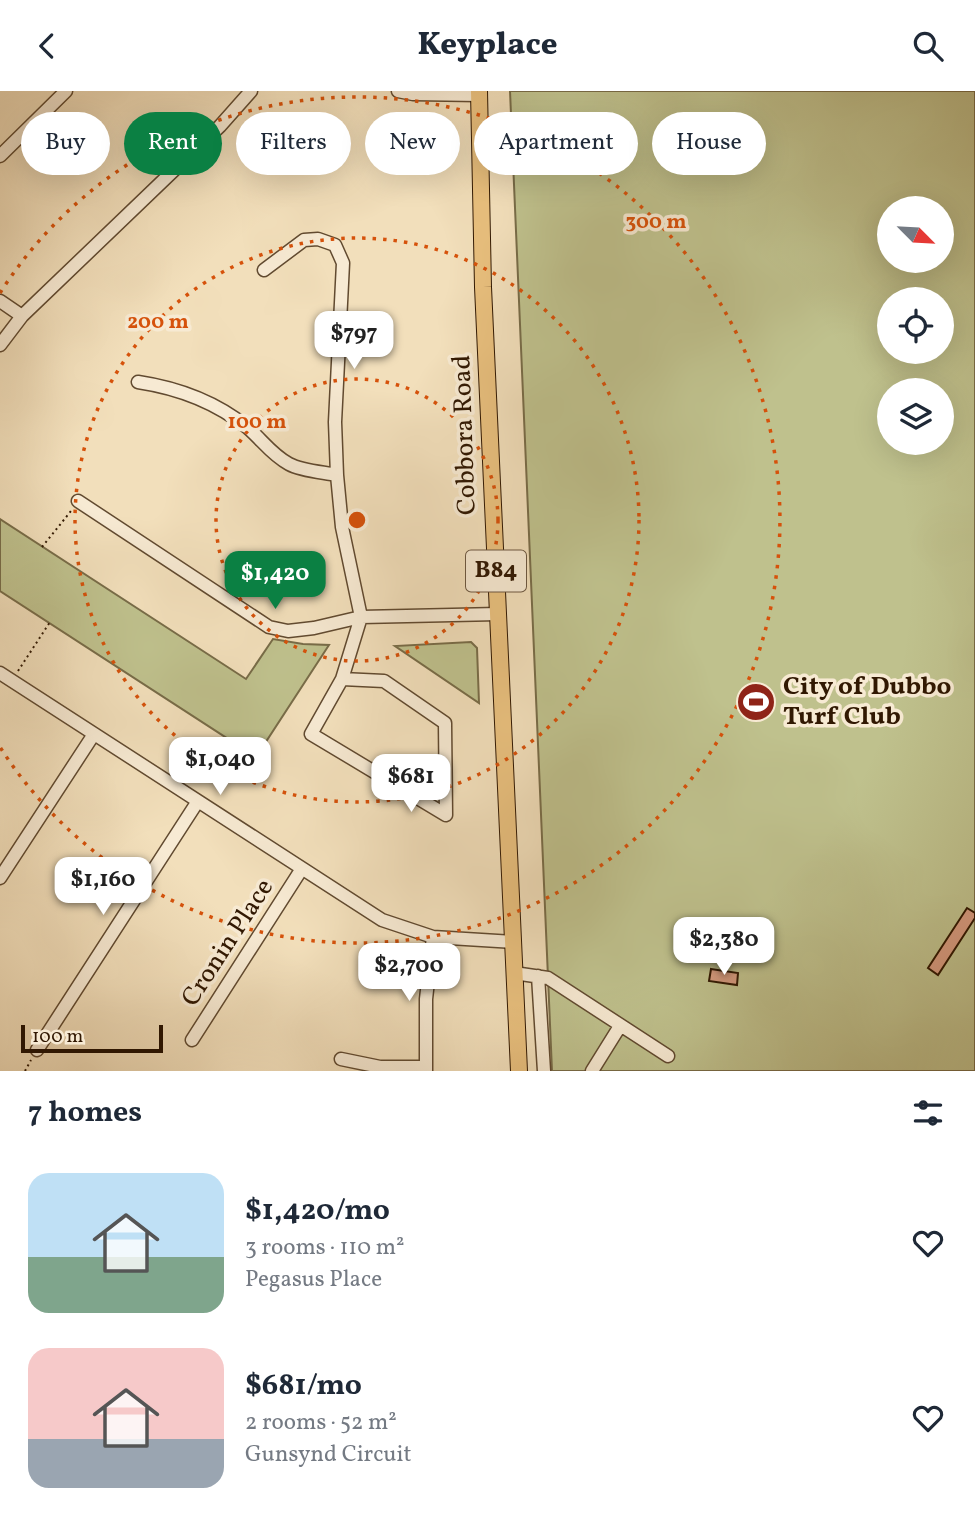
<!DOCTYPE html>
<meta charset="utf-8">
<style>
body{margin:0;font-family:Vollkorn,serif;background:#f6f6f7;color:#1f2937;height:100vh;display:flex;flex-direction:column;font-size:26px;white-space:nowrap}
*{box-sizing:border-box;margin:0}
p{font-size:23px;color:#747a83}
.icon{flex:none;width:38px;height:38px;fill:none;stroke:currentColor;stroke-width:2;stroke-linecap:round;stroke-linejoin:round}
.map{position:relative;height:980px;overflow:hidden}
.drawer{display:flex;flex-direction:column;background:#fff;flex:1}
.drawer>*{flex:none}
.hud{position:absolute;left:21px;top:21px;width:934px;height:63px;display:flex;gap:14px}
.needle{width:46px;rotate:114deg}
.controls{position:absolute;left:877px;top:105px;display:grid;gap:14px}
.controls a{display:grid;place-items:center;width:77px;height:77px;border-radius:50%;background:#fff;box-shadow:0 7px 28px #0002;font-size:35px}
.scale{position:absolute;left:21px;bottom:18px;width:142px;box-sizing:border-box;padding-left:7px;border:4px solid #311802;border-top:0;font-size:19px;line-height:24px;white-space:nowrap;color:#311802;-webkit-text-stroke:5px #f7ead3;paint-order:stroke}
.price{position:absolute;translate:-50% -60px;padding:0 16px;border-radius:14px;background:#fff;color:#222;font-size:23px;line-height:46px;filter:drop-shadow(0 2px 4px #0008)}
.price::after{content:'';position:absolute;left:50%;top:42px;width:21px;height:16px;margin-left:-10px;background:inherit;clip-path:polygon(0 0,100% 0,50% 100%)}
.price.on{background:#0b8043;color:#fff}
ul{padding:0;list-style:none}
li{display:flex;align-items:center;gap:21px;height:175px;padding:0 28px}
li span{display:grid;place-items:center;flex:none;width:196px;height:140px;border-radius:21px;color:#555}
li>.icon{margin-inline-start:auto}
span .icon{width:84px;height:84px;fill:#fffc;stroke-width:1}
li b{font-size:30px}
h2{display:flex;justify-content:space-between;align-items:center;height:84px;padding:0 28px;font-size:30px}
.chip{padding:0 24px;border-radius:32px;background:#fff;box-shadow:0 7px 28px #0002;font-size:24px;line-height:63px}
.chip.on{background:#0b8043;color:#fff}
header{display:flex;justify-content:space-between;align-items:center;height:91px;padding:0 28px;background:#fff;font-size:32px;font-weight:800}
.map>svg:first-child{display:block}
</style>
<header><svg class="icon" aria-label="back" viewBox="0 0 24 24"><path d="M15 5l-7 7 7 7"/></svg>Keyplace<svg class="icon" aria-label="search" viewBox="0 0 24 24"><circle cx="10" cy="10" r="6"/><path d="M15 15l6 6"/></svg></header>
<div class="map">
<svg width="975" height="980" viewBox="0 0 975 980">
<rect width="100%" height="100%" fill="#f2dfbb"/>
<filter id="stains"><feTurbulence type="fractalNoise" baseFrequency=".00286" numOctaves="4"/><feColorMatrix values="0 0 0 0 .2 0 0 0 0 .09 0 0 0 0 .02 0 0 0 .5 -.17"/></filter>
<radialGradient id="worn" r=".72"><stop offset=".6" stop-color="#630" stop-opacity="0"/><stop offset="1" stop-color="#630" stop-opacity=".3"/></radialGradient>
<path fill="#bfc18d" stroke="#786c48" stroke-width="2" fill-rule="evenodd" d="M510,0H975V980H552ZM889,117H942V170H889ZM889,208H942V261H889ZM889,299H942V352H889Z
M0,428L246,588L273,548L303,553L329,554L256,666L0,500Z
M471,551L477,557L479,612L395,555Z"/>
<path fill="#d69b80" stroke="#311802" stroke-width="2" d="M967,817L975,822V827L938,884L928,877Z
M711,878L738,882L737,894L709,890Z"/>
<g fill="none" stroke-linecap="round" stroke-linejoin="round">
<defs>
<path id="minor" d="M398,0L413,3L479,4
M0,65L66,0
M264,179L304,149L318,148L335,154L343,172L335,331L337,384L342,436L361,526L342,588L311,643L446,724L445,632L384,590L342,588
M0,210L22,225
M0,254L22,225L220,35L251,0
M138,291C178,297 216,311 248,337C262,349 272,364 289,373C302,380 322,381 337,384
M78,410L269,536L288,540L314,537L361,526L498,523
M0,582L382,829L433,846L513,851
M0,787L94,643
M514,882L548,887L668,965
M538,885L544,980
M192,949L301,779
M37,959L198,710
M341,968L380,976H426
M426,980V908L433,846
M592,980L620,935"/>
<path id="major" d="M479,0L483,196L519,980"/>
</defs>
<use href="#minor" stroke="#614a30" stroke-width="15"/>
<use href="#major" stroke="#311802" stroke-width="18"/>
<path stroke="#311802" stroke-width="2" stroke-dasharray="2 3.5" stroke-linecap="butt" d="M42,456L71,420
M18,580L50,531
M25,980L31,969"/>
<use href="#minor" stroke="#f7ead3" stroke-width="12"/>
<use href="#major" stroke="#e9c07e" stroke-width="16"/>
</g>
<g fill="none" stroke="#d6520b" stroke-width="3.5" stroke-dasharray="3.5 7">
<circle cx="357" cy="429" r="141"/>
<circle cx="357" cy="429" r="282"/>
<path d="M0 202A423 423 0 1 1 0 656"/>
</g>
<defs>
<symbol id="stadium-disc" viewBox="-11 -11 22 22"><circle r="9.5" fill="#8f2418" stroke="#f7ead3"/><path d="M0-5a6.5 5 0 1 0 0 10a6.5 5 0 1 0 0-10ZM-3.5-1.8h7v3.6h-7Z" fill="#fff"/></symbol>
</defs>
<g fill-rule="evenodd">
<use href="#stadium-disc" x="734" y="589" width="44" height="44"/>
</g>
<g text-anchor="middle" dominant-baseline="central" stroke-width="7" stroke-linejoin="round" paint-order="stroke">
<rect fill="#f7ead3" stroke="#6c5741" stroke-width="2" x="466" y="459.5" width="60" height="41" rx="5"/>
<g font-size="24" font-weight="bold" fill="#311802">
<text x="496" y="480">B84</text>
</g>
<g font-size="26" fill="#311802" stroke="#f7ead3">
<text transform="translate(465 344) rotate(-92)">Cobbora Road</text>
<text transform="translate(228 852) rotate(-57)">Cronin Place</text>
</g>
<g font-size="26" font-weight="bold" fill="#311802" stroke="#f7ead3" text-anchor="start">
<text x="783" y="596">City of Dubbo<tspan x="783" dy="30">Turf Club</tspan></text>
</g>
</g>
<circle cx="357" cy="429" r="10" fill="#d6520b" stroke="#f7ead3" stroke-width="3.5"/>
<g font-size="21" text-anchor="middle" font-weight="bold" fill="#d6520b" stroke="#f7ead3" stroke-width="7" stroke-linejoin="round" paint-order="stroke">
<text x="656" y="137">300 m</text>
<text x="158" y="237">200 m</text>
<text x="257" y="337">100 m</text>
</g>
<rect width="100%" height="100%" filter="url(#stains)"/>
<rect width="100%" height="100%" fill="url(#worn)"/>
</svg>
<div class="controls">
<a><svg class="needle" viewBox="-14 -14 28 28"><path d="M0-13l5 13h-10z" fill="#e53935"/><path d="M0 13l5-13h-10z" fill="#747a83"/></svg></a>
<a><svg class="icon" aria-label="locate" viewBox="0 0 24 24"><circle cx="12" cy="12" r="6"/><path d="M12 2v4M12 18v4M2 12h4M18 12h4"/></svg></a>
<a><svg class="icon" aria-label="layers" viewBox="0 0 24 24"><path d="M12 4l9 5-9 5-9-5zM3 14l9 5 9-5"/></svg></a>
</div>
<div class="scale">100 m</div>
<b class="price" style="left:354px;top:280px">$797</b>
<b class="price on" style="left:275px;top:520px">$1,420</b>
<b class="price" style="left:220px;top:706px">$1,040</b>
<b class="price" style="left:411px;top:723px">$681</b>
<b class="price" style="left:103px;top:826px">$1,160</b>
<b class="price" style="left:724px;top:886px">$2,380</b>
<b class="price" style="left:409px;top:912px">$2,700</b>
<div class="hud">
<a class="chip">Buy</a>
<a class="chip on">Rent</a>
<a class="chip">Filters</a>
<a class="chip">New</a>
<a class="chip">Apartment</a>
<a class="chip">House</a>
</div>
</div>
<section class="drawer">
<h2>7 homes<svg class="icon" aria-label="filters" viewBox="0 0 24 24"><path d="M4 7h16M4 17h16"/><circle cx="9" cy="7" r="2"/><circle cx="15" cy="17" r="2"/></svg></h2>
<ul>
<li><span style="background:linear-gradient(#bfe0f5 60%,#7fa58c 0)"><svg class="icon" aria-label="home" viewBox="0 0 24 24"><path d="M3 11l9-7 9 7M6 9v11h12V9"/></svg></span><div><b>$1,420/mo</b><p>3 rooms · 110 m²</p><p>Pegasus Place</p></div><svg class="icon" aria-label="heart" viewBox="0 0 24 24"><path d="M12 20l-8-8c-3-5 5-10 8-4 3-6 11-1 8 4z"/></svg></li>
<li><span style="background:linear-gradient(#f6c9c9 65%,#9aa5b1 0)"><svg class="icon" aria-label="home" viewBox="0 0 24 24"><path d="M3 11l9-7 9 7M6 9v11h12V9"/></svg></span><div><b>$681/mo</b><p>2 rooms · 52 m²</p><p>Gunsynd Circuit</p></div><svg class="icon" aria-label="heart" viewBox="0 0 24 24"><path d="M12 20l-8-8c-3-5 5-10 8-4 3-6 11-1 8 4z"/></svg></li>
</ul>
</section>
